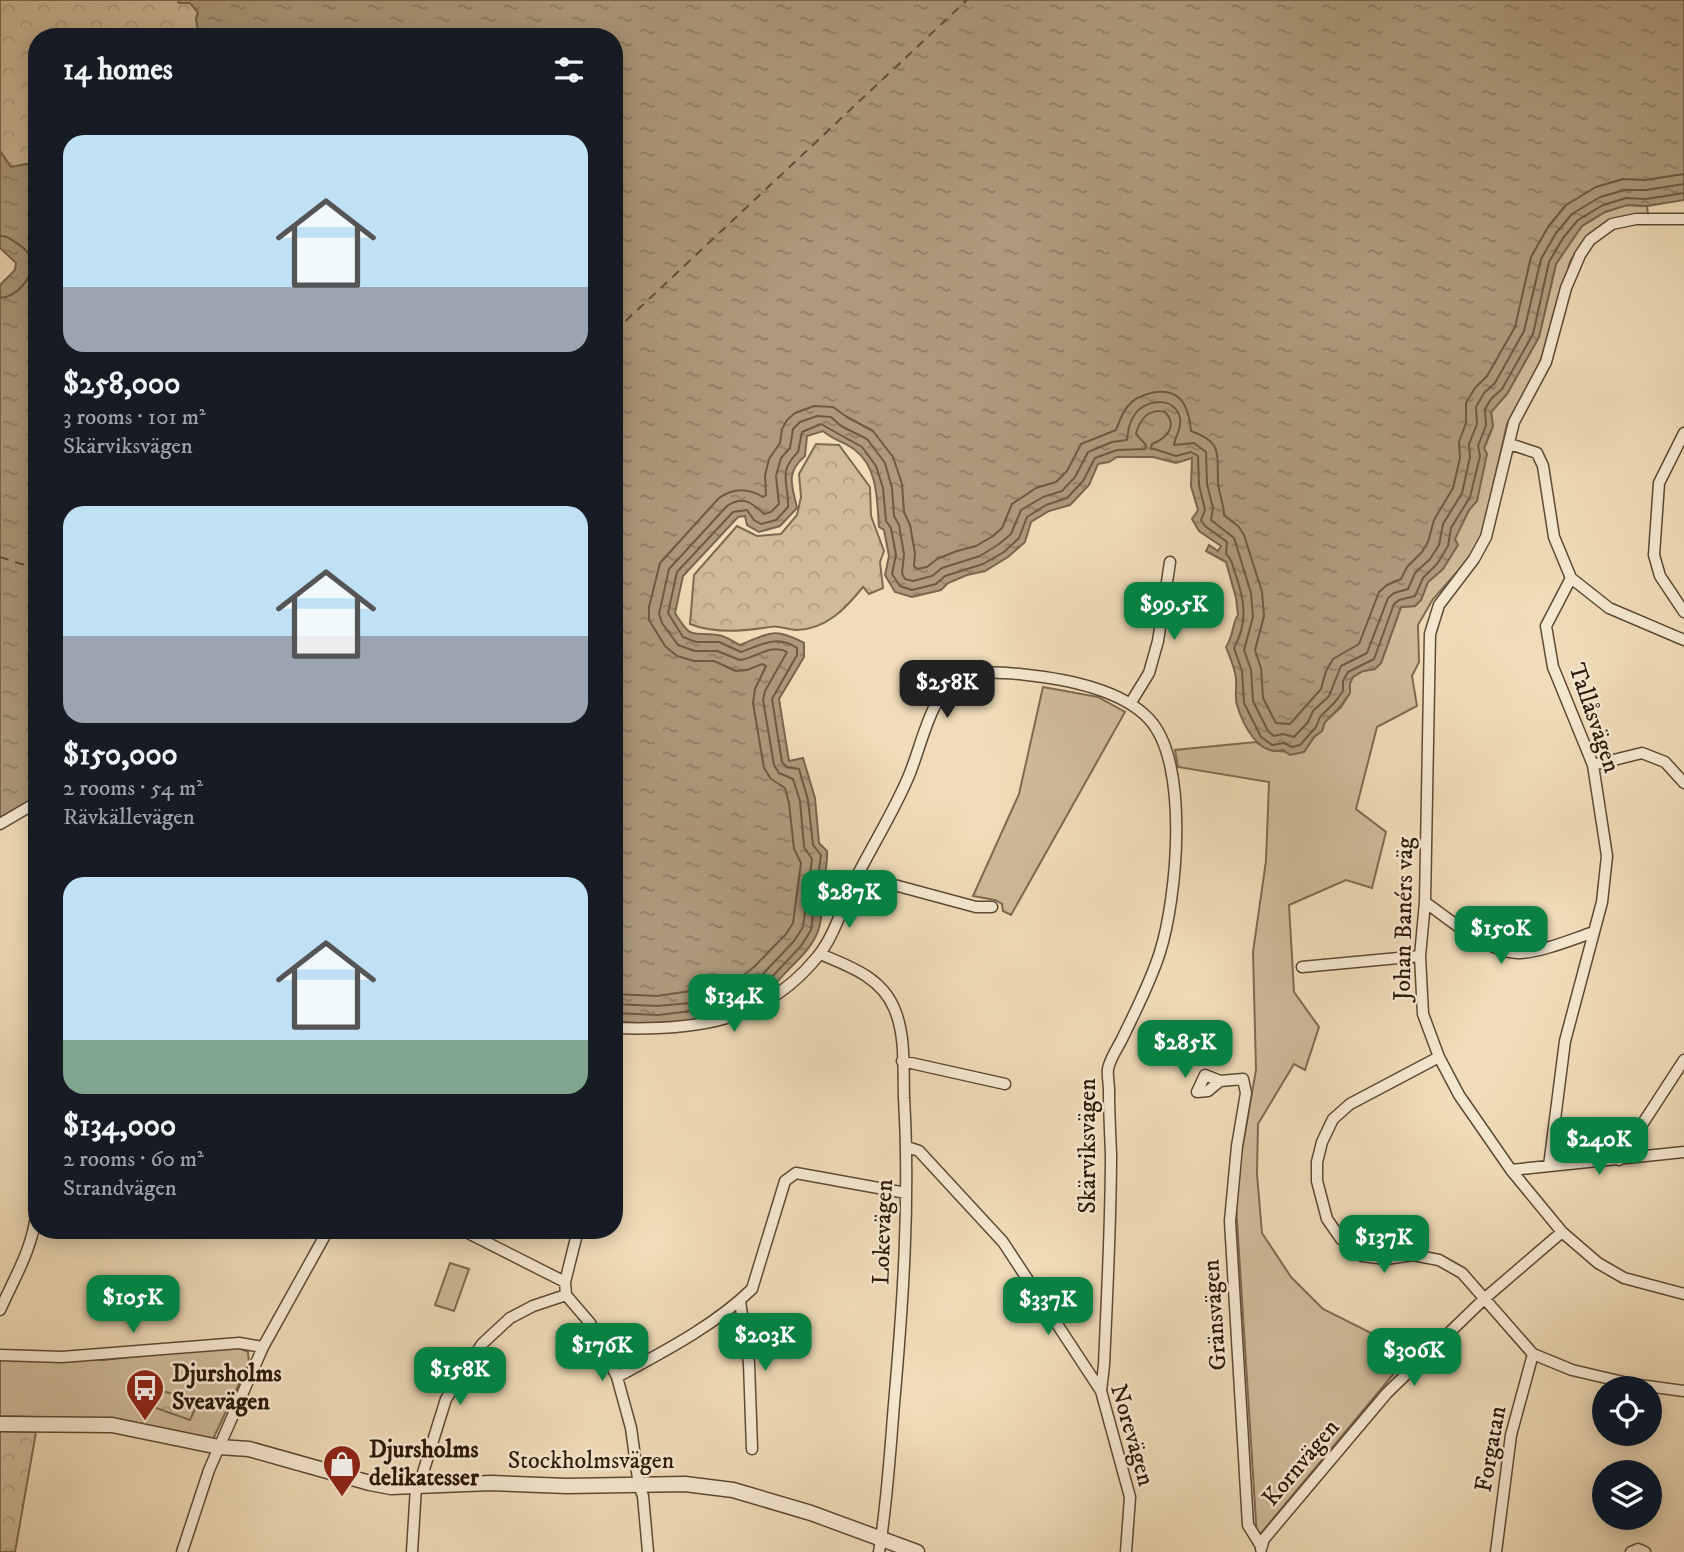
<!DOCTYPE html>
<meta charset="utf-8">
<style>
body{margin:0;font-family:"IM FELL DW Pica",serif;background:#242831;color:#f1f3f6;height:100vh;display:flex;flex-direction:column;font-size:26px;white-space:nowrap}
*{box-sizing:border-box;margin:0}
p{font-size:23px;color:#9ea1a6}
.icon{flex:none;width:38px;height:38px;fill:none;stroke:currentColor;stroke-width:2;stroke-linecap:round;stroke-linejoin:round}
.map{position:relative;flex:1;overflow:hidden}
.drawer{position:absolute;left:28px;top:28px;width:595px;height:1211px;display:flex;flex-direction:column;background:#171b24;border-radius:28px;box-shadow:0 4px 18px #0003}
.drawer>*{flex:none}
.fabs{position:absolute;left:1592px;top:1376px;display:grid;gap:14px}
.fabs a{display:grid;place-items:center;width:70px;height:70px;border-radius:50%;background:#171b24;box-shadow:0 4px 18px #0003;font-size:35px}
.price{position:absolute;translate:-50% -60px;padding:0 16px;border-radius:14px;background:#0b8043;color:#fff;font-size:23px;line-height:46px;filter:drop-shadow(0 2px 4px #0008)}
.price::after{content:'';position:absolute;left:50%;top:42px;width:21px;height:16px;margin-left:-10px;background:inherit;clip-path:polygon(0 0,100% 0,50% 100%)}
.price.on{background:#222;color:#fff}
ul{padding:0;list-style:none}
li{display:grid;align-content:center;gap:14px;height:371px;padding:0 35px}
li span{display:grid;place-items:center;height:217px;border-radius:21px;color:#555}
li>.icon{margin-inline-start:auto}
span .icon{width:126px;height:126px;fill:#fffc;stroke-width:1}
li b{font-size:30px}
h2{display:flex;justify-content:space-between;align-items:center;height:84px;padding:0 35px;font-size:30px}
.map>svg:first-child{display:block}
</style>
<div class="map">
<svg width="1684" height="1552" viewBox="0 0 1684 1552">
<defs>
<pattern id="forest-crowns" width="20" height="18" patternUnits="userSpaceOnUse" patternTransform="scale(1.75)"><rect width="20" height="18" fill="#cfbb9a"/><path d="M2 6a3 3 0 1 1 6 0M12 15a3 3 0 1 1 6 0" fill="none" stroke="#b2a083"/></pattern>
<pattern id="water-ripples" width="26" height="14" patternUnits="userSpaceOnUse" patternTransform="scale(1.75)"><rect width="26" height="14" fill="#ad9a7c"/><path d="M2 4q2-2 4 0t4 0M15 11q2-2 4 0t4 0" fill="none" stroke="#8d7d64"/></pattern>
</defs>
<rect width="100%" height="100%" fill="#f0dcb8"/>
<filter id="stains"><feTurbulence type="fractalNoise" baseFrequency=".00286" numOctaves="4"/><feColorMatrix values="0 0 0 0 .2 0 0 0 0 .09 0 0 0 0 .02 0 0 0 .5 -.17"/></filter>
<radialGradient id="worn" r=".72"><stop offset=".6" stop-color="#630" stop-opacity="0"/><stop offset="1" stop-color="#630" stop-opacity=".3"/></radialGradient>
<path fill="#cfbb9a" stroke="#7e6a51" stroke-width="2" d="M1627,205L1647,206L1648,215L1620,219L1581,244L1570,262L1551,335L1536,372L1507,424L1482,535L1473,554L1433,599L1418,625L1419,662L1412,676L1417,706L1377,727L1356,809L1386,832L1372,888L1346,880L1289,905L1294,992L1319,1027L1305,1070L1294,1064L1258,1124L1257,1174L1262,1233L1291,1277L1323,1309L1411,1353L1257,1538L1235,1189L1256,1070L1253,952L1266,861L1269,782L1178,767L1175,750L1256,742C1273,755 1284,750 1304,752L1314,737L1322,731L1325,722L1341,707L1350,693V683L1353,677L1363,671L1375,669L1381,663L1401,607L1415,606L1421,600L1428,582L1443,569L1457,531L1469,510L1477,500L1484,449L1493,426L1491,412L1507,394L1539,337L1556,264L1569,242L1582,226L1605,212Z
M1043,687L1098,697L1125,712L1011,915L1003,911L1002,904L995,900L973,896L1019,794Z
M450,1263L469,1269L454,1311L435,1305Z
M233,1345L248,1352L249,1363L213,1439L115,1419L0,1416V1360H104Z"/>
<path fill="url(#forest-crowns)" stroke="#7e6a51" stroke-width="2" d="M0,0H178L179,3H190L198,12L196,19L199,33L193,37H37V162L11,167L0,151Z
M816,444L839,445L870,487L871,516L884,551L880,562L883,588L869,594L863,587C846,608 827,629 797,630C788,630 779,625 770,627C744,631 715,634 690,624L694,575L737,526L757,536L781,534L797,515L801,497L799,474Z
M140,1386L199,1400L190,1420L136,1401L129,1391Z
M0,1431L36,1432L15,1552H0Z"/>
<path fill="url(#water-ripples)" stroke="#79664e" stroke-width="2" d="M178,0H1684V200L1647,206L1627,205L1605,212L1582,226L1556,264L1539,337L1507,394L1491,412L1493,426L1484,448L1487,454L1477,501L1469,510L1455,539L1458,545L1443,569L1428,582L1421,600L1415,606L1401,607L1381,663L1375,669L1363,671L1353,677L1350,683V693L1340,707L1325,722L1322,731L1314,737L1304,752L1290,755L1283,750C1259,757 1243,725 1237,705C1234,696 1238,683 1235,673C1233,664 1229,655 1226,647C1234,635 1232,623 1238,615L1236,598L1226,562L1206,551L1209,545L1218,551L1221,546L1199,531L1192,519L1198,510L1191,486L1192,458L1176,463L1153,457H1117L1109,462L1098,464L1089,485L1070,505L1049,511L1031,522L1025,542L1008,557L985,571L967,575L948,583L941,590L912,597L895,592L885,575L889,556L884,530L879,527C877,501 878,467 855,450C845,442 833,440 823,431L807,436L805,456C785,473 792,485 797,508L780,526L759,532L747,525L745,516L738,517L683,576L675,613C693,642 691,631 718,635C726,636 734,642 740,645C769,633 775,627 804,643V657L779,699L789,761L803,758L815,798L819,843L827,851C828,864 824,876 823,889C822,903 823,918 818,931C813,945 802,956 792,966C780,978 768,994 752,1002C719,1020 650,1028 614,1020V37H193L199,33L196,19L198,12L190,3H179Z
M0,151L11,167L37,162V796L0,818V285L15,270L16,263L0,248Z"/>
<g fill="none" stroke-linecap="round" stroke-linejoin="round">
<path stroke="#6c5a42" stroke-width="2" d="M0,236C7,236 9,238 15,242C21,246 28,250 30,258C36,276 17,297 0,298
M614,994L657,996L724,986L740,978L754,967L786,934L793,923L801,863L794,849L789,803L785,788L771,779L764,768L753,703L755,689L766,666L762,664L747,670L736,671L714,661H694L677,656L665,646L649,620V607L660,563L719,498C733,488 748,488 763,497L766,495L765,476L769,459L780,443L782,429L787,420L795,413L814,406L833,407L847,417L873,431L893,457L902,484L904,512L910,525L915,553L914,566L917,569L927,567L937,559L957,551L976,546L993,536L1002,528L1012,504L1036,488L1056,482L1067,471L1081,444L1116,430C1119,422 1122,413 1128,406C1134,398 1142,395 1151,393C1181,386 1189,407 1191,431C1222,442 1217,452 1218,481C1218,492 1224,503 1224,515L1238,526L1244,535L1262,592L1264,616L1255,650L1261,668L1263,698L1276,723L1290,724L1321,689L1326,671L1333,659L1359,644L1379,592L1387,585L1401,579L1407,567L1422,552L1428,542L1434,520L1453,488L1460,458L1459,442L1466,423V403L1475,388L1487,376L1515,327L1531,257L1548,227L1566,205L1596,187L1623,179L1645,180L1684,174
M614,1004L657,1006L691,1003L727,996L746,987L762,975L794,941L803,927L812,859L804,847L800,801L793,779L779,773L774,765L763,700L765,691L787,652C772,643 755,658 740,660L717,651H695L678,645L662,623L659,614L669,569L727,506C744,495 752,503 764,514L771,512L779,504L776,476L781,458L790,448L793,429L800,422L817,416L831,417L841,426L867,439L885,463L892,488L894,516L899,525L904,554L902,573L905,579L913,581L932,576L942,568L980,556L999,544L1011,534L1021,510L1043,497L1062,491L1075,477L1088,452L1112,442L1127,440C1128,431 1129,422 1135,414C1146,399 1175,396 1180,418C1182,429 1175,436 1174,445L1194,443L1206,452L1207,484L1213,508L1211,520L1234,538L1251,593L1253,617L1244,650L1251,670L1253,701L1268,731L1274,736L1283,734L1294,737L1308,722L1313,711L1329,696L1341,666L1367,653L1388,598L1394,593L1408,589L1415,573L1430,559L1439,545L1443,524L1462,493L1470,457L1469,444L1477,424L1476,407L1484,393L1495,383L1524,331L1541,259L1556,233L1572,214L1600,197L1625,190H1646L1684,184
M614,1013L658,1015L692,1011L729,1004L751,995L768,981L801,946L811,930L821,855L813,845L808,800L799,769L787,767L782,762L772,699L797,655V648C777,634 761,645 741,652L719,642H696L683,637L668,613L677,572L733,512L747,510L754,520L761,524L776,520L788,507C789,482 777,473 798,452L802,432L821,424L862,447L876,466L883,488L886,521L891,528L896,555L892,574L900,586L912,590L936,584L945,576L983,564L1004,552L1019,538L1027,517L1046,505L1067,498L1083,481L1095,458L1117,450L1145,449L1146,445L1136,434C1140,419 1149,408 1165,412C1178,426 1167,438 1152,444L1151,448L1176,456L1191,452L1198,456L1199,485L1205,510L1201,520L1205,526L1227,542L1226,554C1233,560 1232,565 1235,573C1245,600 1248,623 1234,648L1242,671L1244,703L1261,737L1272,745L1284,743L1292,747L1300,745L1316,727L1320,717L1335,702L1343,691V681L1348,672L1374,659L1394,604L1399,600L1415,596L1423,578L1437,564L1448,546L1451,528L1470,497L1480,456L1478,446L1486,425L1485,409L1491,399L1502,389L1533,334L1549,262L1563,238L1578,220L1603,205L1626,198L1646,199L1684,193"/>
<path stroke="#604d36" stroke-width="2" stroke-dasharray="9 7" stroke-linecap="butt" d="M614,332L967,0
M0,557L37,569"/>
<defs>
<path id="minor" d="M1684,219H1636L1612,224L1590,240L1580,255L1566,288L1546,362L1514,422L1486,537L1474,559L1439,605L1430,634L1425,902L1420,956L1423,1014L1439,1057L1459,1095L1511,1170L1562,1232L1598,1263L1624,1278L1684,1294
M1684,433L1659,483L1654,555L1660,576L1684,612
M1510,444L1537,453L1543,466L1554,537L1571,578L1609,608L1684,640
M1130,704L1149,673L1158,641L1170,562
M1593,765L1642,753L1665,762L1684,783
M0,824L29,807L37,806
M857,875L976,907H992
M1425,902C1450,920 1489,954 1520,953C1545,951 1570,940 1594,932
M820,954C849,966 881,977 894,1008C906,1035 903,1069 904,1098C910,1200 903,1303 894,1404C890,1453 887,1504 879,1552
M1302,967L1420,956
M614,1028C694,1031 764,1023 818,956C835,935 843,904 855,880C873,844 895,810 910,773C921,746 931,696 956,679C979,664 1066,679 1094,688C1113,694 1135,704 1149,719C1190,763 1177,898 1160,952C1151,981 1136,1010 1123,1037C1119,1046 1110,1058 1108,1069C1107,1075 1109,1083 1109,1090C1109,1111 1110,1132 1111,1153C1111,1224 1107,1295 1104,1365L1101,1391
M1439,1057L1350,1104L1333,1119L1322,1142L1317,1162V1181L1327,1219L1341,1239L1362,1256L1386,1259L1413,1255L1439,1260L1462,1273L1533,1354L1572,1370L1632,1384L1684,1391
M902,1061L1005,1084
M1220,1081L1208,1091L1197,1092L1205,1075L1220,1081L1243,1079L1246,1093L1237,1146L1230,1221L1248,1525L1261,1546
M907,1147L919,1151L1003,1242L1101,1391L1130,1497L1126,1552
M1619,1160L1684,1060
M1549,1166L1565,1041L1602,902L1607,856L1593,765L1553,667L1546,626L1571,578
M1511,1170L1684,1152
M578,1230L565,1282L566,1295L590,1323L617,1377L631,1428L639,1486L643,1496L648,1552
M470,1234L565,1282
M740,1301L749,1363L752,1449
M0,1310C12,1283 28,1256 34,1227C38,1210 36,1194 37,1177
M0,1355L62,1357L239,1343L263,1347
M617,1377C663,1352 714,1326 752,1289L785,1181L796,1173L906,1193
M1261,1549L1264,1539L1387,1393L1484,1299L1562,1232
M182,1552L209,1470L263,1347L328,1230
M412,1552L416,1487L421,1479L446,1399L482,1344L510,1318L533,1306L566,1295
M1496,1552L1511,1435L1533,1354
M1631,1552L1638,1549L1645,1552"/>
<path id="tertiary" d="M0,1424L112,1425L219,1447L249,1449L370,1483L391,1487L491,1483L567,1486L685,1484L733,1490L811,1513L917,1552"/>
</defs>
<use href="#minor" stroke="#5d4a34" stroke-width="13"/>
<use href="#tertiary" stroke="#5d4a34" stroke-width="17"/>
<use href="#minor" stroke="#f5e8d1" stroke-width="10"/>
<use href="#tertiary" stroke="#f5e8d1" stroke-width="14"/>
</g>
<defs>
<symbol id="bus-pin" viewBox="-11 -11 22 30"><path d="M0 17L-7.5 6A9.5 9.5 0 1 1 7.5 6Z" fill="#8f2418" stroke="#f5e8d1"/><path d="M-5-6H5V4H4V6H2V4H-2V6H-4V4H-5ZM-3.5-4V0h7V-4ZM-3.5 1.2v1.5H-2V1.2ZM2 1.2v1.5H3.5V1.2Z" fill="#fff"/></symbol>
<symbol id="shop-pin" viewBox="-11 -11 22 30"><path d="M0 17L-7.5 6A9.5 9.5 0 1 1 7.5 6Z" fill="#8f2418" stroke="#f5e8d1"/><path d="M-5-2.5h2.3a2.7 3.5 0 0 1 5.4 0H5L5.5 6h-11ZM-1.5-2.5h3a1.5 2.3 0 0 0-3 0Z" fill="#fff"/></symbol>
</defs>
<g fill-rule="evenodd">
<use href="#bus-pin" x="123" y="1366" width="44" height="60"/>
<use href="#shop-pin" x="320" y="1442" width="44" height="60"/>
</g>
<g text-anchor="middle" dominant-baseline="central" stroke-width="5" stroke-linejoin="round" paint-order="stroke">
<g font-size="24" fill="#2c1908" stroke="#f5e8d1">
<text transform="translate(1594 718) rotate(71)">Tallåsvägen</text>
<text transform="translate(1404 919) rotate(-89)">Johan Banérs väg</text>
<text transform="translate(1088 1146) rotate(-90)">Skärviksvägen</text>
<text transform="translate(883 1232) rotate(-88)">Lokevägen</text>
<text transform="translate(1215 1315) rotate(-94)">Gränsvägen</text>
<text transform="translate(1132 1435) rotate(74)">Norevägen</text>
<text transform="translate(1491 1449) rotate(-80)">Forgatan</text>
<text x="591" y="1461">Stockholmsvägen</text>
<text transform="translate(1301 1463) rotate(-50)">Kornvägen</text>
</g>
<g font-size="24" font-weight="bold" fill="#2c1908" stroke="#f5e8d1" text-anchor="start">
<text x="172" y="1374">Djursholms<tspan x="172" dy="28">Sveavägen</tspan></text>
<text x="369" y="1450">Djursholms<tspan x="369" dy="28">delikatesser</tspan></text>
</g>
</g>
<rect width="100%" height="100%" filter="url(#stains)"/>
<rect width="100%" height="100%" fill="url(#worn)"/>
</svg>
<div class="fabs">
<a><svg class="icon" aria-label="locate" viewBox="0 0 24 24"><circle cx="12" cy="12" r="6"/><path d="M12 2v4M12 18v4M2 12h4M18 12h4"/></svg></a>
<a><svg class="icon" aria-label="layers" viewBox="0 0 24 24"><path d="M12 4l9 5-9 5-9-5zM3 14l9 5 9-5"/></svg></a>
</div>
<b class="price" style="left:1174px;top:642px">$99.5K</b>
<b class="price on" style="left:947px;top:720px">$258K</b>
<b class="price" style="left:849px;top:930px">$287K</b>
<b class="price" style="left:1501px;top:966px">$150K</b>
<b class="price" style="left:734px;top:1034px">$134K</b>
<b class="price" style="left:1185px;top:1080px">$285K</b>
<b class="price" style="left:1599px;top:1177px">$240K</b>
<b class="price" style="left:1384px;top:1275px">$137K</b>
<b class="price" style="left:133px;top:1335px">$105K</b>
<b class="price" style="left:1048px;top:1337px">$337K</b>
<b class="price" style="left:765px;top:1373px">$203K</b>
<b class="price" style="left:602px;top:1383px">$176K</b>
<b class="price" style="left:1414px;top:1388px">$306K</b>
<b class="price" style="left:460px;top:1407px">$158K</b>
<section class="drawer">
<h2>14 homes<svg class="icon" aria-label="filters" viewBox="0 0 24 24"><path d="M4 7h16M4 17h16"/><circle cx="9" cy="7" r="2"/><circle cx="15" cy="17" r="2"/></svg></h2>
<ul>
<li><span style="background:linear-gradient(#bfe0f5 70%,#9aa5b1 0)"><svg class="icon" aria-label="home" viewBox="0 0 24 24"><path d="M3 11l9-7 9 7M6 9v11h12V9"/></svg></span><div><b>$258,000</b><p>3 rooms · 101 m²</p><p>Skärviksvägen</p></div></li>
<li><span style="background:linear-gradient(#bfe0f5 60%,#9aa5b1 0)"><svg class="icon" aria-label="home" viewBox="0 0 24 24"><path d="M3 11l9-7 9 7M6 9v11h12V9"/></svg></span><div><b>$150,000</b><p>2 rooms · 54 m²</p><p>Rävkällevägen</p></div></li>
<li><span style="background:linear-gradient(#bfe0f5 75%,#7fa58c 0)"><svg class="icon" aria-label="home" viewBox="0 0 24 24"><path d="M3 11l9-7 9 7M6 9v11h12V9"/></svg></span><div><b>$134,000</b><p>2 rooms · 60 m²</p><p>Strandvägen</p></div></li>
</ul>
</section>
</div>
